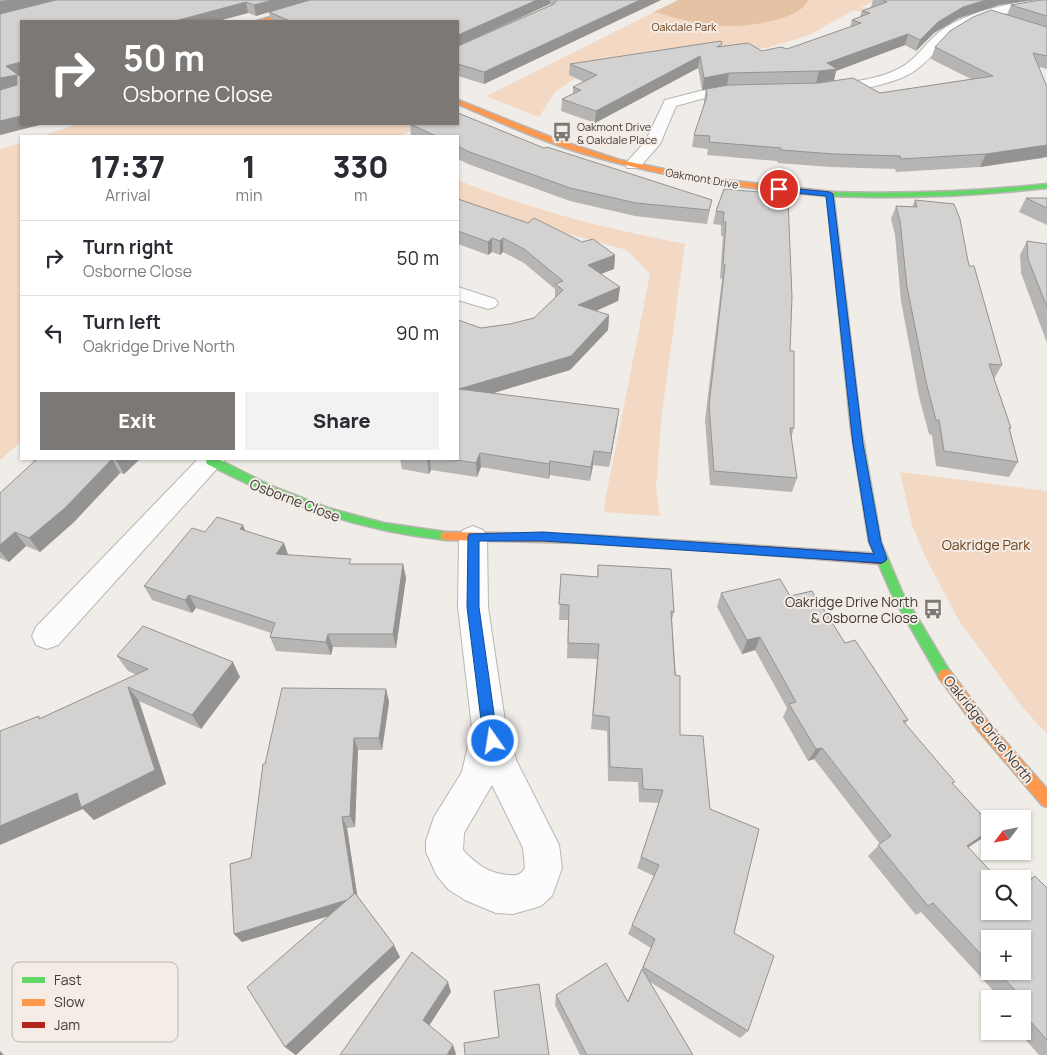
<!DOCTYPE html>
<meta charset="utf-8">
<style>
:root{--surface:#fff;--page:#f2f2f3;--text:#2b2b33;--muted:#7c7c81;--line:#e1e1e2;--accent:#7c7875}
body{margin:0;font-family:Manrope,sans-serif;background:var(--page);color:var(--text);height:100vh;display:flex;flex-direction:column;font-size:19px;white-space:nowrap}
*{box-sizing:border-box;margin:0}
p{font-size:16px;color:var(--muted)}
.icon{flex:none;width:28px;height:28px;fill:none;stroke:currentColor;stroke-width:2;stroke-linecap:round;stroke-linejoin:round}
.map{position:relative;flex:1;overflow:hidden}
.side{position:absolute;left:20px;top:135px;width:439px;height:325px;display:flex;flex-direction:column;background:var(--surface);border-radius:0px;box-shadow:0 1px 4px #0004}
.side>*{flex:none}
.top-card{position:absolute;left:20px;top:20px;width:439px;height:105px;border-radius:0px;box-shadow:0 1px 4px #0004;background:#7c7875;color:#fff;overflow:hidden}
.needle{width:32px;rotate:238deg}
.buttons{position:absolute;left:981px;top:810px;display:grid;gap:10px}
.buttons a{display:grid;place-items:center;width:50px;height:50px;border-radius:0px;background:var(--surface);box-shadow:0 1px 4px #0004;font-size:25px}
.pin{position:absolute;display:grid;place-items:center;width:42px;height:42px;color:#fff;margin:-21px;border:2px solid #fff;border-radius:50%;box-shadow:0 1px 5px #0007}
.me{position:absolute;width:55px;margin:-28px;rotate:347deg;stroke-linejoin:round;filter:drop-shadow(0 0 4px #0008)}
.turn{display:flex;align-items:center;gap:18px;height:105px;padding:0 20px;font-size:22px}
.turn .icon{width:65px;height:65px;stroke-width:2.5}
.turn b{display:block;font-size:35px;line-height:42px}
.eta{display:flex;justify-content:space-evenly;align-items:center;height:85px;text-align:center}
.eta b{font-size:30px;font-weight:800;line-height:35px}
.primary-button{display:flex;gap:10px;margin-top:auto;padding:10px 20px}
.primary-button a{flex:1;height:58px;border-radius:0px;background:var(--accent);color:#fff;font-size:20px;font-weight:800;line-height:58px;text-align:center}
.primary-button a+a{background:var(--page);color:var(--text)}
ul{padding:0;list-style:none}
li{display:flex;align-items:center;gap:15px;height:75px;padding:0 20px;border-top:1px solid var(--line)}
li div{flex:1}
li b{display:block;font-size:19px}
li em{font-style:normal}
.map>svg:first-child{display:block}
</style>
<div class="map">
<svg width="1047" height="1055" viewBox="0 0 1047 1055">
<rect width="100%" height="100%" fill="#f0ece8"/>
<path fill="#f3d8c3" d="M678 0H876L861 7 930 27 921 30 854 10 809 35 767 48 604 58 555 92 539 117 486 96Z
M78 124H429L398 136H42Z
M21 143V442L0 460V149Z
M458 180C531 210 607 229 685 244L662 413 656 487 660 516 604 512 605 501 650 274 627 250 522 221 458 199Z
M900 472 1047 491V734L1023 708 958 619 924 554 912 525Z"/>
<path fill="#e6c2a5" d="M678 0H808C800 21 743 27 723 26 700 26 676 18 654 12Z"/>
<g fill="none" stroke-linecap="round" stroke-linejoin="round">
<defs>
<path id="street" d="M1047 0V7C1017 11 986 15 959 30 942 40 933 58 917 69 901 83 842 96 822 91L820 88 822 85 827 84C851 82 877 80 898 69 915 61 924 45 938 33 962 13 1015 0 1047 0Z
M741 86 746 87 748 90 746 93 701 99 676 106 660 144 639 168H627L625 164 645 142 665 100 700 91Z
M458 287 495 299 498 303 495 307 488 309 458 300Z
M198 459H222L224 461 58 645 47 649 36 645 32 636 36 627Z
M473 526 483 530 487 537 488 607 506 728 517 762 559 845 562 868 552 896 541 906 513 914 496 913 479 906 465 900 449 890 437 876 426 852V841L434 817 462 772 472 728 458 607 459 537 463 530ZM492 785 523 848 525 868C521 875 516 876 508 875 488 873 476 864 463 850L464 833Z"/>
<path id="fast" d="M1047 184V188C974 196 901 199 827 196L823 194 827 192C901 194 974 192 1047 184Z
M856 426 861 429 881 542 902 592 952 675 950 679 945 681 940 679 893 597 869 542 851 429Z
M207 459H218L271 486 328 508 384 523 446 532 450 533 452 536 450 539 446 540C359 531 285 504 207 464L206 461Z"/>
<path id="slow" d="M325 0H332L265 21H257Z
M458 100 558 140 620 160 707 178 833 192 861 429 860 431H852L851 429 827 196C746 189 666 178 588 155 543 142 500 122 458 104Z
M446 532 587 535 732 544 736 545 738 548 736 551 732 552 587 543 446 540 442 539 440 536 442 533Z
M945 669 950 671 988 722 1047 789V807L1042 805 978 730 940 679 938 675 940 671Z"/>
<path id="jam" d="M732 544 881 554 885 556 887 559 885 562 881 564 732 552 728 551 726 548 728 545Z"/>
</defs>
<use href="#street" stroke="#b8b6b3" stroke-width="2"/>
<use href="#fast" stroke="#b8b6b3" stroke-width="3"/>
<use href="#slow" stroke="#b8b6b3" stroke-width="3"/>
<use href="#jam" stroke="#b8b6b3" stroke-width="3"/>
<use href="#street" fill="#fdfcfc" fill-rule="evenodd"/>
<use href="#fast" fill="#63d668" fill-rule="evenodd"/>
<use href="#slow" fill="#ff974d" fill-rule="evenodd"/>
<use href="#jam" fill="#b3261e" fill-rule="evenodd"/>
</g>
<path fill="#b6b5b4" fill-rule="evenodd" d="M0 0H661L484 84 458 76V21H271L269 12 256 16 248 13 218 21H21V75L20 76 43 124 0 135ZM550 4 551 5 460 45Z
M873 0H1034L999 5 959 18 934 33 916 51 905 45 836 71 834 80 880 93 971 79 931 59 935 47 1007 15 1011 5 1047 0V69L1039 67 1043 158 980 167 896 172 895 169 830 167 778 163 777 161 707 155 708 149 692 147 694 135 704 104V101L706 89 728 85 702 90 698 68 595 123 561 111 562 99 573 94V87L584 82 569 75 570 64 722 46 762 51 787 49 850 27 852 20 860 17 862 11 871 7Z
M410 124 544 148 712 200 707 224 635 216 570 201 468 164 458 159V136H411Z
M724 189 790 351 794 428 791 438 797 478 792 492 710 485 705 420 722 279 720 278 723 236H721V225L713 224 716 211Z
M1026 198H1047V225L1019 212Z
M458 199 582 242 615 255 614 269 601 274 620 287 618 301 596 311 609 315 608 330 570 370 494 393 617 424 609 467 593 465 590 481 550 475 549 479 481 467 477 477 431 470 429 474 402 469 400 459H458L481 328 510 324 534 318 555 298V289L524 263 503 252 500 255 492 252 488 255 458 244Z
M915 200 969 266 1002 365 994 379 1011 428 1010 430 1018 462 1009 477 936 466 932 435 929 434 919 397 901 301 895 235 891 219 896 206 912 207Z
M1027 241 1047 244V343L1021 273 1020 255Z
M32 459H140L124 474 120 473 74 522 40 552 26 546 9 562 0 558V493L34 462Z
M246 531 289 555 352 564H403L406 578 396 648 333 647 331 655 276 651 270 637 271 633 196 608 192 613 152 600 144 586 205 532Z
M598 565 674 612 672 620 680 735 710 809 734 933 748 1031 740 1038 650 982 693 1055H580L555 1005 556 995 627 1002 651 948 628 934 632 925 654 876 637 868 659 803 639 802 638 782 608 781 607 731 591 729 597 659 567 658 568 620H559L561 574 597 577Z
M721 593 790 596 845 643 908 720 905 724 953 784 990 824V831L981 839 968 847 1022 911V884L1035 876 1047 888V1055H1039L1018 1031H1022V999H1001L921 912 916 915 868 856 880 844 814 759 808 761 783 717 787 708 755 650 742 654 717 607ZM990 939 1022 971H990Z
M117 656 240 677 201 729 139 701 166 784 94 820 83 809 41 718 137 675 128 671Z
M386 689 389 702 382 750H358L355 827 347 828 357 895 400 957 296 1055H295L285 1047 328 916 242 942 234 934 251 858 265 764Z"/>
<path fill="#949392" d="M10 0H59L0 14V2Z
M273 0H310L256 16 254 5Z
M537 0H550V4L458 46V35Z
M640 0H661L484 84V72Z
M986 0H1034L999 5 959 18 934 33 916 51 920 40 938 22 963 7Z
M246 2 248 13 218 21H175Z
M908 34 905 45 836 71 834 80 816 83 819 71 827 63Z
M700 56 698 68 595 123 596 111Z
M21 62V75L18 76 21 84 0 92V78L6 66Z
M729 73 727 85 702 90 704 78Z
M21 116V124H43L0 135V121Z
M1047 145V157L980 167 986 154Z
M492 238V252L488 255V242Z
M503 238V252L500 255V241Z
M615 255 614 269 587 279 588 265Z
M620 287 618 301 577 319 578 305Z
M609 315 608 330 570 370 460 403 459 389Z
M619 409 617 424 609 467 611 453Z
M594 451 593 465 590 481 591 467Z
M480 453 481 467 477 477 476 463Z
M112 459 120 473 74 522 40 552 29 538Z
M118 459H140L124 474 116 460Z
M428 459H430L431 470 429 474 427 460Z
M550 461V475L549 479V464Z
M243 525 249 539 240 529Z
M15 532 26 546 9 562 0 551V545Z
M284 543 289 557 276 554Z
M403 564 406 578 396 648 393 634Z
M189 595 196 608 192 613 185 600Z
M328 634 333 647 331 655 326 642Z
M760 637 755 650 742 654 747 640Z
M233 662 240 677 201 729 192 715Z
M128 687 139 701 166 784 94 820 83 809 0 845V826Z
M386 689 389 702 382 750 379 738Z
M354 738 358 750 355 827 350 816Z
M822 748 814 759 808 761 816 749Z
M342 817 347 828 359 907 242 942 234 934Z
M990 830 981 839 955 856 967 846Z
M394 945 400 957 296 1055 285 1047Z
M448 982 451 992 427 1029 423 1020Z
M453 1045 456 1054 455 1055H447Z
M0 1051 4 1055H0Z"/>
<path fill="#d4d2d1" stroke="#949392" d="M0 0H10L0 2Z
M56 0H273L254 5 246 2 175 21H21V62L6 66 21 77V116L0 121V90L17 85V75L0 78V14Z
M310 0H537L458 35V21H290L269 12Z
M557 0H640L484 72 458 64V46L554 4Z
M882 0H986L963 7 938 22 920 40 908 34 827 63 837 69 819 71 729 73 704 78 700 56 596 111 562 99 581 90 573 87 597 75 570 64 721 41 722 44 717 47 748 43 762 51 781 47 787 49 861 23 852 20 870 13 862 11 887 2Z
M1041 0H1047V16L1011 5Z
M991 10 1047 27V56L1033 53 1047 87V145L986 154 901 159 900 156 834 154 781 150V148L709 142 710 136 694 135 707 96 706 89 729 85 819 83 853 78 880 93 993 76 935 47 950 31 973 17Z
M458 113 544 148 547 147 712 200 709 210 636 203 570 188 467 151 458 146V136H436L410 124H458Z
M724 189 771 193V197L788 199 792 297 790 351H794V428H790L797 478 714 471 709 405 725 265 723 264 726 222H723L724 212 716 211Z
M1026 198H1047V208Z
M458 199 528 223 534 218 582 242 593 239 615 255 588 265 620 287 578 305 609 315 571 356 459 389 619 409 611 453 594 451 591 467 550 461 549 464 480 453 476 463 450 459H458V320L481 328 510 324 534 318 563 290 555 284 563 281 524 249 503 238 500 241 492 238 488 242 458 231Z
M915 200 954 204 960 219 969 266H974L1002 365 989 364 1011 428H1009L1018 462 944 451 939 420H936L926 382 907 287 900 221 896 206 917 207Z
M1027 241 1047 244V307L1028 259Z
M37 459H118L116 460 112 459 65 508 29 538 15 532 0 545V493Z
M217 517 243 525 240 529 284 543 276 554 351 559 349 564H403L393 634H328L326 642 270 637 275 623 189 595 185 600 144 586 192 528 205 532Z
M598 565 671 569 674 612 671 611 675 675 680 676V735L703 736 710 809 759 829 734 933 774 956 748 1031 643 967 655 939 632 925 659 865 641 857 663 790 643 789 642 769 610 767 609 717 593 715 599 644 568 643 569 605 559 604 561 574 598 577Z
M780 579 790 596 812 591 845 643 855 640 908 720 903 721 955 782 952 783 990 824V830L967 846 998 879H990V911H1022V887L1035 876 1047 888V1040L1022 1012V1004L1025 1001 997 971H1022V939H990V964L933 903 928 906 878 845 891 836 822 748 816 749 789 704 796 702 760 637 747 640 721 593Z
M143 626 233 662 192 715 128 687 155 770 81 807 77 793 0 826V731L39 716V719L148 669 117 656Z
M282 688 386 689 379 738H354L350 816 342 817 354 894 347 900 234 934 230 864 251 858 263 764H265Z
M355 893 394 945 285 1047 247 987Z
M412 952 448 982 423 1020 453 1045 447 1055H340Z
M606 963 628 1002 642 969 693 1055H587L556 995Z
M539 984 549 1055H465L464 1043 499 1037 494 991Z"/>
<path fill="#1a73e8" stroke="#114b97" d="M779 187 830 192 833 194 863 444 881 542 887 559 882 563 543 541H479V607L496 728 500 741 498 746 493 748 488 746 482 728 467 607 468 537 469 534 543 532 874 554 869 542 853 444 826 196 776 191 775 189Z"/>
<defs>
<symbol id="bus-bare" viewBox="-9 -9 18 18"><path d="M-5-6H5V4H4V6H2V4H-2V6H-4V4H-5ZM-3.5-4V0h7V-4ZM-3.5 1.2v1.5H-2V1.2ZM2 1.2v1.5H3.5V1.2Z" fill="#7c7875" stroke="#f4ece5" stroke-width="2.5" paint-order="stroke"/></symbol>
</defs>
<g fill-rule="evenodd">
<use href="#bus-bare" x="548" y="118" width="28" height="28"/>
<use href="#bus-bare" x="919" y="595" width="28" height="28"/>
</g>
<g text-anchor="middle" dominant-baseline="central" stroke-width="4" stroke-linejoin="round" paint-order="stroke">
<g font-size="11" fill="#6b421c" stroke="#f4ece5">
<text x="684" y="26">Oakdale Park</text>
</g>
<g font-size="11" fill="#3d3a37" stroke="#f4ece5" text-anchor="start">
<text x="577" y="126">Oakmont Drive<tspan x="577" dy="13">&amp; Oakdale Place</tspan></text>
</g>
<g font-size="11" fill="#3d3a37" stroke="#f4ece5">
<text transform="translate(702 178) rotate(10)">Oakmont Drive</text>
</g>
<g font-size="14" fill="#3d3a37" stroke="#f4ece5">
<text transform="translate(295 500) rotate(21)">Osborne Close</text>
<text transform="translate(989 729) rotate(51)">Oakridge Drive North</text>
</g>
<g font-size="14" fill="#6b421c" stroke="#f4ece5">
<text x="986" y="544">Oakridge Park</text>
</g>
<g font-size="14" fill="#3d3a37" stroke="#f4ece5" text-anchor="end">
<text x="918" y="601">Oakridge Drive North<tspan x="918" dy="16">&amp; Osborne Close</tspan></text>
</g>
</g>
<rect x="12" y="962" width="166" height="80" rx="8" fill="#f4ece5" stroke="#bdb7b1" stroke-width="1"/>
<rect x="22" y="977" width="23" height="6" fill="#63d668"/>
<rect x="22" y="999" width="23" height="7" fill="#ff974d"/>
<rect x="22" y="1022" width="23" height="6" fill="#b3261e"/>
<g font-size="14" fill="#3d3a37">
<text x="54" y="985">Fast</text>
<text x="54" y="1007">Slow</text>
<text x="54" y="1030">Jam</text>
</g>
</svg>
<div class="buttons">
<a><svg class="needle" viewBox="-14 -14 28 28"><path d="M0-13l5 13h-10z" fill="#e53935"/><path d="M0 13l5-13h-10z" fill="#7c7c81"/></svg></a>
<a><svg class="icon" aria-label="search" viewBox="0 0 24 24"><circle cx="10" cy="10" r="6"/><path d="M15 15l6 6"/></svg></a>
<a>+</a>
<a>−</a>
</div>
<div class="pin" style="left:779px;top:189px;background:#d93025"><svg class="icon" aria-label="arrive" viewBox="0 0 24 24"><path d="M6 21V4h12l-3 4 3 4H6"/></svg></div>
<svg class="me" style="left:493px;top:741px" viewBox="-20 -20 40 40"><circle r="17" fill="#1a73e8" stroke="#fff" stroke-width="3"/><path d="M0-11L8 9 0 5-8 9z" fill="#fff"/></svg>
<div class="top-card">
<div class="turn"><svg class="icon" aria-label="right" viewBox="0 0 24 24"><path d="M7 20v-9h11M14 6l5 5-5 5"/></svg><div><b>50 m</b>Osborne Close</div></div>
</div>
<section class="side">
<div class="eta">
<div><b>17:37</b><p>Arrival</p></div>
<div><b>1</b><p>min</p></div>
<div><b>330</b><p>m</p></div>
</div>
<ul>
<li><svg class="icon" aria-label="right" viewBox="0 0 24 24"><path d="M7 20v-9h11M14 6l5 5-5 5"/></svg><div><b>Turn right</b><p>Osborne Close</p></div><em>50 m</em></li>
<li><svg class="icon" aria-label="left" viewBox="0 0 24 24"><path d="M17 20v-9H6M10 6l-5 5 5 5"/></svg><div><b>Turn left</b><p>Oakridge Drive North</p></div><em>90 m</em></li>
</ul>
<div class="primary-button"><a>Exit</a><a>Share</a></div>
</section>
</div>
